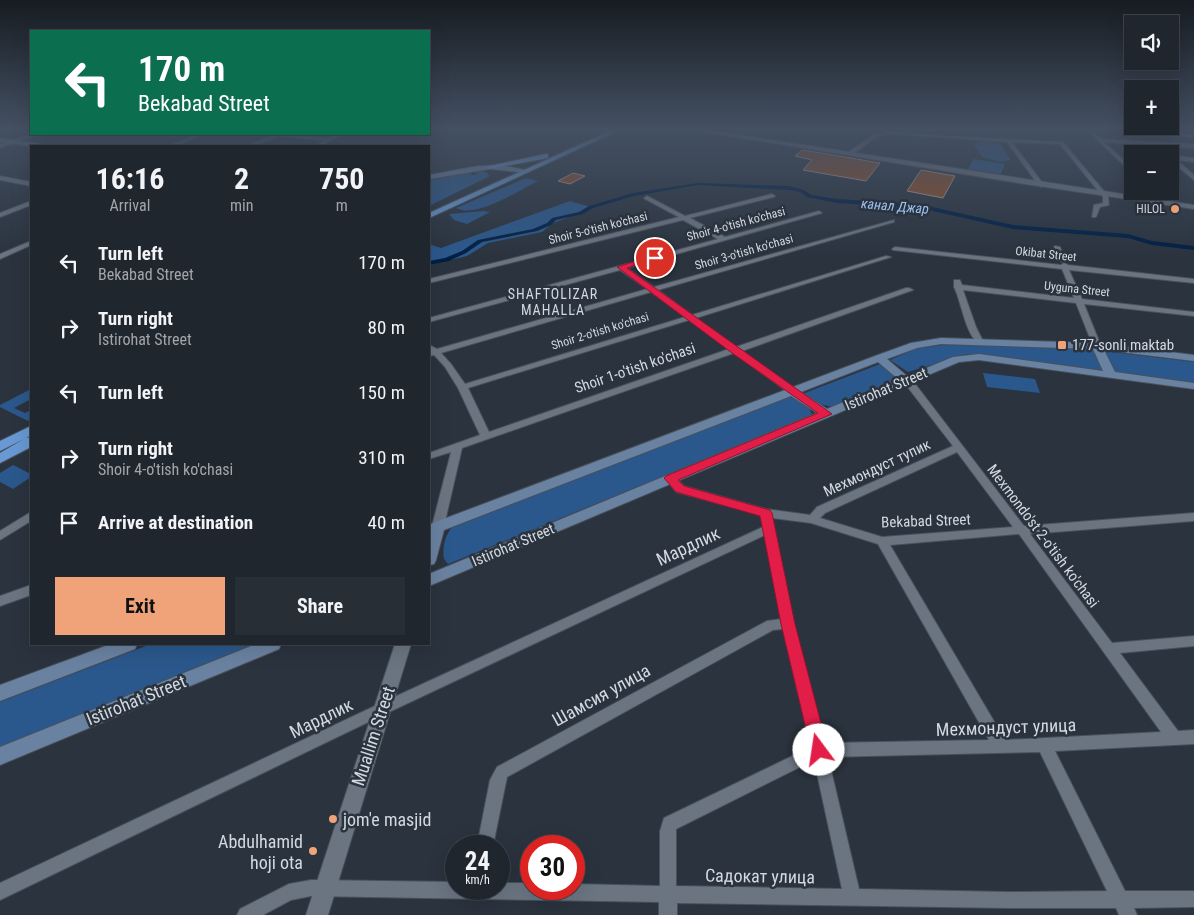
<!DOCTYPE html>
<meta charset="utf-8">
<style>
:root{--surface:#20262e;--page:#282e36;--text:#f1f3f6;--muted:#a2a5aa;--line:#3d434a;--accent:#f0a378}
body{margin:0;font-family:"Roboto Condensed",sans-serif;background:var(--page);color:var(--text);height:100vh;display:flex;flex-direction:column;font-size:19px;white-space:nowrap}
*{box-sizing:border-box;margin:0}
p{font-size:16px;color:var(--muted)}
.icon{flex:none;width:28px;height:28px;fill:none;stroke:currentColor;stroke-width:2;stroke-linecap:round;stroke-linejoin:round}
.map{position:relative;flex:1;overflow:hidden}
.drawer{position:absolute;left:30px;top:145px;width:400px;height:500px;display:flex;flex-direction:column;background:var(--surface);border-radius:0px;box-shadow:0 5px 20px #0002,0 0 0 1px var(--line)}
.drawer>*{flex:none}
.guide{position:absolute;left:30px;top:30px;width:400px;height:105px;border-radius:0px;box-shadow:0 5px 20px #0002,0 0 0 1px var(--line);background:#0b6e4f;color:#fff;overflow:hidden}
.buttons{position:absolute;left:1124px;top:15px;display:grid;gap:10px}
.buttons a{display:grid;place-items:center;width:55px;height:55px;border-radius:0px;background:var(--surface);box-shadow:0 5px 20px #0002,0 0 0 1px var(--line);font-size:25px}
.speed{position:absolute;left:445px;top:835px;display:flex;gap:10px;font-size:25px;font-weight:700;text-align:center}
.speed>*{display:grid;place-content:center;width:65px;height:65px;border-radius:50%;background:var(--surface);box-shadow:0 5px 20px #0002,0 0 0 1px var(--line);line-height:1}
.speed small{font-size:12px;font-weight:400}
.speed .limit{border:8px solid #d22;background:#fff;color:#111}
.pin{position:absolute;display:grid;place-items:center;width:42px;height:42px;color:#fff;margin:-21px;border:2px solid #fff;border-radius:50%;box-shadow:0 1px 5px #0007}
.me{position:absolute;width:55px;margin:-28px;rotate:346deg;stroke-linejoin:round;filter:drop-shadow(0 0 4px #0008)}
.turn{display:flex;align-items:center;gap:18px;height:105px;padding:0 25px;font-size:22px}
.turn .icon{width:65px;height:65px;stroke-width:2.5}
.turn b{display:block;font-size:35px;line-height:42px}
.eta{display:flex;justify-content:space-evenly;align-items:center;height:85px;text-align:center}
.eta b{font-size:30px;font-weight:700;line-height:35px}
.button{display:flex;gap:10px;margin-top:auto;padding:10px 25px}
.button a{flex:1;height:58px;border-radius:0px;background:var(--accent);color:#111;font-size:20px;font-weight:700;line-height:58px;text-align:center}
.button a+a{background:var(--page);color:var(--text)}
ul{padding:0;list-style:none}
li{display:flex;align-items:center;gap:15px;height:65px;padding:0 25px}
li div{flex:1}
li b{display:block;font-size:19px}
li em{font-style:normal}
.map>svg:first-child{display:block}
</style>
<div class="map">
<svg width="1194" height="915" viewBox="0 0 1194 915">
<rect width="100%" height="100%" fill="#2a333e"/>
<path fill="#2b588c" d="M982 141 1000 144 1011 160 1000 162 982 157 974 144Z
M973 159 1005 164 1001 174 968 169Z
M475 171 486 172 490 176 429 206V180L469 172 472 175 477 174Z
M526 178 538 181C520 190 476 219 456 208Z
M570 201 594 208 553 223 542 232 488 243 467 256 429 265V244L441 248Z
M484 211 490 212 467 224 454 220 449 214Z
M942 345 1022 346 1095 350 1106 371 967 354 908 372 890 360 915 349Z
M1103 351 1194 362V383L1115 373Z
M880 364 895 377 896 381 833 407 819 404 802 394Z
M983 373 1035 379 1040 393 987 387Z
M31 389V399L14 408 25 413 31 410V419L28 421 0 407V405Z
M789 397C799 398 811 406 812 416L453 562 448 564 444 559C442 549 445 533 453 527Z
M13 465 31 474V477L13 489 0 482V473Z
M151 644H259L0 749V702Z"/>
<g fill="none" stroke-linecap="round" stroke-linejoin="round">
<path fill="#001f45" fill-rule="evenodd" d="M698 183 789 186 804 190 811 195 837 199 919 204 1013 225 1128 234 1152 241 1194 246V250L1152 245 1128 238 1013 229 919 208 837 203 807 197 800 192 789 190 698 185 634 196 593 208 583 214 556 220 551 225 537 231 482 242 466 253 449 261 429 265V261L445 258 462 251 478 240 533 229 547 223 552 218 579 212 589 206 633 193Z"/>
</g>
<path fill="#904e26" stroke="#ae9e95" d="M802 150 821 153 880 163 866 181 803 170 812 160 795 156Z
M921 170 955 176 943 198 907 191Z
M573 173 585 176 570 184 558 181Z"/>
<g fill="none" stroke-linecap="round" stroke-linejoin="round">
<defs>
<path id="minor" d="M880 129H886L896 133 1063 142 1108 196 1109 205 1100 207 1096 217H1092L1094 205 1103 203V197L1060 144 1012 142 1044 185 1041 187 1039 186 1007 142 891 134 878 136 851 155H847V153L875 134 887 133Z
M1086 129H1091L1101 139 1194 144V148L1104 142 1132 168V173Z
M1143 132 1194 135V137L1141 134Z
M33 134H39L0 148V144Z
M198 134H204L176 146H169Z
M274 134 328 138 338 134H343L320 146H314L323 141 278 136 255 146H248Z
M1170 155 1194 158V162L1177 160 1194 175V180L1170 160Z
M0 176 31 182V186L0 180Z
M1149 191H1156L1166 202V204H1162Z
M772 194 775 196 774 197 690 218 725 237 819 211 822 213 627 268 654 287 894 220V222L658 290 692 315 886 256 891 257 696 318 736 347 906 288H909L913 290 742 351 795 389 796 391 795 393H789L734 353 462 448 444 526 442 529H434L432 526 451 452 429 459V453L480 435 458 388 445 367 436 357 434 355 429 356V345L437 349 647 289 620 270 429 322V318L718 239 683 220 429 283V279L679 217 645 199 644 198 647 196 685 216ZM651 292 685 317 465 384 451 364 441 353ZM689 320 729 349 489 432 468 388Z
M31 201V205L0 217V213Z
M31 241V245L0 259V254Z
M1055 246 1060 247 1065 261 1064 262 1059 261 1054 247Z
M895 247 1061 265 1064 263 1068 265 1194 279V283L1069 270 1082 299 1194 312V316L1084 304 1101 346 1097 348 1093 346 1076 303 963 290 976 327 983 341 979 343C966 337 961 300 954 287V280H960L962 285 1074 298 1062 269 893 250 892 249Z
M907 378 916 385 1024 526 1194 513V521L1030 534 1112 643 1194 636V646L1120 653 1178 731 1194 730V744L1055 751 1125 891H1194V907L1134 908 1137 915H1119L1116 908H1008L677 903V915H659V902L311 896 291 900 263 915H237L240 909 289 884 311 880 456 882V889H499V883H531V889H574V884L660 886V831L664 818 811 747 783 629 773 630 507 777 493 846H477L490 780 497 767 767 621 781 619 765 535 387 713 0 900V883L377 705 763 527 761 515 676 492 665 478 666 476H674L684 486 766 509 810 515 817 507 953 446 903 381ZM957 452 1013 527 882 537 820 518 825 513ZM772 518 811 523 878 544 989 740 825 743 794 624ZM1019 534 1161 732 1005 740 890 545ZM1040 752 1107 891 1008 892 859 889 828 757ZM814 760 842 889 676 886V829Z
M31 512V521L0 540V531Z
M31 585V595L0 606V596Z"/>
<path id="tertiary" d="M686 129H701L1194 205V209L1025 184Z
M395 644H411L328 915H306Z"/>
<path id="secondary" d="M0 138 41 144 44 146H31L0 142Z
M502 165 530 171 527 173 490 169 429 179V175L478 166Z
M941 338 1097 343 1194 355V361L1104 350 1115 372 1194 383V389L979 360 959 362 429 586V574L817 413 791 396 444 530 436 560 434 564 429 565V525L433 523 875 356 911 343ZM941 344 1093 349 1103 371 979 354 953 357 907 376 887 359 917 348ZM878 362 898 379 827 409 801 392Z
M111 644H137L135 649 0 701V685Z
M256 644H281L279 649 0 765V747Z"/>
<path id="trunk" d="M614 129H622L429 218V213Z
M545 154H548V158L489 169 485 167Z
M31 426V435L26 438 31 437V447L0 463V453L24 439 0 451V441Z"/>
</defs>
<use href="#minor" stroke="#495059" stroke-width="2"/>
<use href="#tertiary" stroke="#495059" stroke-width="2"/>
<use href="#secondary" stroke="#495059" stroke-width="2"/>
<use href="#trunk" stroke="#495059" stroke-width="2"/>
<use href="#minor" fill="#6b7582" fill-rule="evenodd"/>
<use href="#tertiary" fill="#6b7582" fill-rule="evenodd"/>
<use href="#secondary" fill="#6a82a1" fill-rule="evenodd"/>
<use href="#trunk" fill="#6899d4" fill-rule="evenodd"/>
</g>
<linearGradient id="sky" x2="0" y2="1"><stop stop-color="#171c22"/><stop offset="0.5" stop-color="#445063"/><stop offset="1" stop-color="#445063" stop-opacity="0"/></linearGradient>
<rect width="1194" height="257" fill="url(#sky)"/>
<path fill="#e11d48" stroke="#92132f" d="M652 256 659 258 627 268 832 414 678 480 684 486 770 510 772 513 795 624 828 750 825 755 819 758 813 755 811 750 781 624 760 516 676 492 664 478 666 476 818 413 732 353 617 267Z"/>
<g fill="#f0a378" stroke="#2a333e" stroke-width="2">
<circle cx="1175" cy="209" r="5"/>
<rect x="1057" y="340" width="10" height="10" rx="2.5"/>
<circle cx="333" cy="819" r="5"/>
<circle cx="313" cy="851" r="5"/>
</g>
<g text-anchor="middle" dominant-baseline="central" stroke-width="5" stroke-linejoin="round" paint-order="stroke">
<g font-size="12" fill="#d3d9e0" stroke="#2a333e" text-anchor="end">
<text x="1165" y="209">HILOL</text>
</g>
<g font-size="12" fill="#d3d9e0" stroke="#2a333e">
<text transform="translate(736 224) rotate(-15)">Shoir 4-o'tish ko'chasi</text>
<text transform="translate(598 228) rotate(-14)">Shoir 5-o'tish ko'chasi</text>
<text transform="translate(744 252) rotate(-16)">Shoir 3-o'tish ko'chasi</text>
<text transform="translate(1046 254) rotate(6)">Okibat Street</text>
<text transform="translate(1077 289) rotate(6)">Uyguna Street</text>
<text transform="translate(600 331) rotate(-17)">Shoir 2-o'tish ko'chasi</text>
</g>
<g font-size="14" font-style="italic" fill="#9bc2f2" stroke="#2a333e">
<text transform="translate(895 206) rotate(5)">канал Джар</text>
</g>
<g font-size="14" letter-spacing="1" fill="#d3d9e0" stroke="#2a333e">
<text x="553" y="294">SHAFTOLIZAR<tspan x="553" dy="16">MAHALLA</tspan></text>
</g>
<g font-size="15" fill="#d3d9e0" stroke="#2a333e" text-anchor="start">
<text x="1072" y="345">177-sonli maktab</text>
</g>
<g font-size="15" fill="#d3d9e0" stroke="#2a333e">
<text transform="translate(635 368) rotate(-19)">Shoir 1-o'tish ko'chasi</text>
<text transform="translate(886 389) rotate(-23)">Istirohat Street</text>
<text transform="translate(877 468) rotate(-25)">Мехмондуст тупик</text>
<text transform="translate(926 521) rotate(-2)">Bekabad Street</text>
<text transform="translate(1043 536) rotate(53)">Mexmondo'st 2-o'tish ko'chasi</text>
<text transform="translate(513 545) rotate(-23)">Istirohat Street</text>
</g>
<g font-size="18" fill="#d3d9e0" stroke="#2a333e">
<text transform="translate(688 546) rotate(-25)">Мардлик</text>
<text transform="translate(601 695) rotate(-29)">Шамсия улица</text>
<text transform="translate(136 700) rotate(-22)">Istirohat Street</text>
<text transform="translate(321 718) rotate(-26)">Мардлик</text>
<text transform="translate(1006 727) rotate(-2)">Мехмондуст улица</text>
<text transform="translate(373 736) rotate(-72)">Muallim Street</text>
<text transform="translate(760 876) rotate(1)">Садокат улица</text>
</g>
<g font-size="18" fill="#d3d9e0" stroke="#2a333e" text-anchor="start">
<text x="343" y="819">jom'e masjid</text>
<text x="303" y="841" text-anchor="end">Abdulhamid<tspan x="303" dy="21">hoji ota</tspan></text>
</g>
</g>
</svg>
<div class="buttons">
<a><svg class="icon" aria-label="sound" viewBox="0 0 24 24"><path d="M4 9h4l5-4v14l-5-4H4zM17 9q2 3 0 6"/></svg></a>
<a>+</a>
<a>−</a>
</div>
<div class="speed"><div>24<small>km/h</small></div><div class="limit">30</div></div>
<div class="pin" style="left:655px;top:258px;background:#d93025"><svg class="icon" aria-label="arrive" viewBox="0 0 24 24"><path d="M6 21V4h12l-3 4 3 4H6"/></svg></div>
<svg class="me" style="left:819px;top:750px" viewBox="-20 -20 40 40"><circle r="19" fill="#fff"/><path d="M0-13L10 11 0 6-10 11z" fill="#e11d48"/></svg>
<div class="guide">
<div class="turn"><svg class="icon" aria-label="left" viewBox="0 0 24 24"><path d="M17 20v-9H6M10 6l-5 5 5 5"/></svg><div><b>170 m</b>Bekabad Street</div></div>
</div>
<section class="drawer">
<div class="eta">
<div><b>16:16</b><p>Arrival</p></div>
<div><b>2</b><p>min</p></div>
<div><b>750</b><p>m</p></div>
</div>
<ul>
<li><svg class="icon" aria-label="left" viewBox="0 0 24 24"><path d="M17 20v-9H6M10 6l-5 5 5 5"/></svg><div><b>Turn left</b><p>Bekabad Street</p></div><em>170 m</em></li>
<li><svg class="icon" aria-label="right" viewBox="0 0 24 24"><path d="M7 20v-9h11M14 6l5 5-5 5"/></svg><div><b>Turn right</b><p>Istirohat Street</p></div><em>80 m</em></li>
<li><svg class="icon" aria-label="left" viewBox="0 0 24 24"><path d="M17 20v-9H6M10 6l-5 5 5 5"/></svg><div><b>Turn left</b></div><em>150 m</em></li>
<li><svg class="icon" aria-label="right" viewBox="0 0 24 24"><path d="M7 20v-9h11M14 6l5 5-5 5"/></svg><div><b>Turn right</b><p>Shoir 4-o'tish ko'chasi</p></div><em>310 m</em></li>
<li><svg class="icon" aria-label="arrive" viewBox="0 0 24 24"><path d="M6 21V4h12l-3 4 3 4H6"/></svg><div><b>Arrive at destination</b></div><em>40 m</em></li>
</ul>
<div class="button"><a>Exit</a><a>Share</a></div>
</section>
</div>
